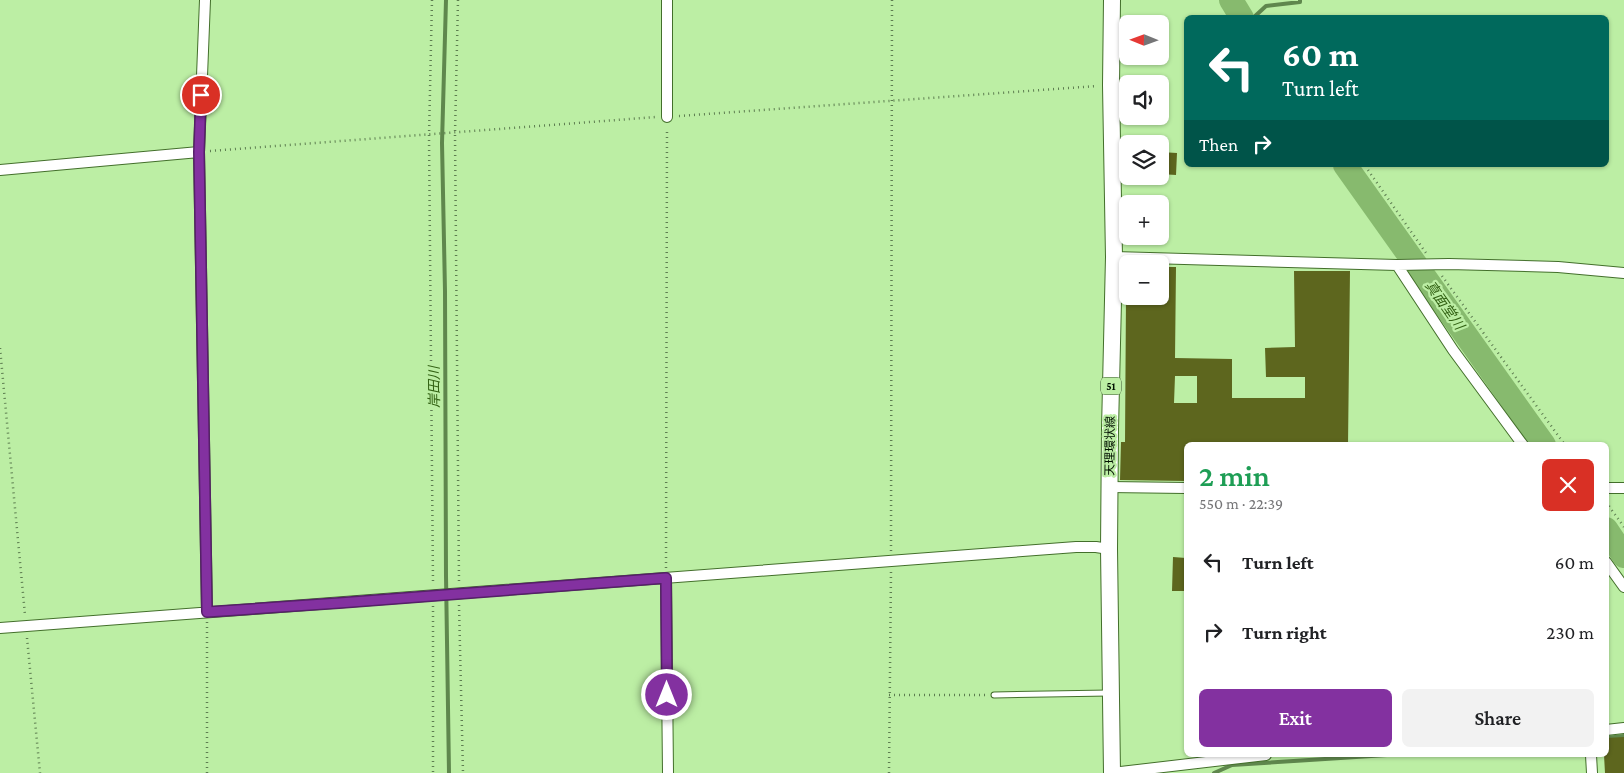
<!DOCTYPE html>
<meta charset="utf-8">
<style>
:root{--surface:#fff;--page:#f2f2f2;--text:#202124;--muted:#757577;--accent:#8331a0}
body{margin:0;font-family:"Crimson Pro","Noto Sans JP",serif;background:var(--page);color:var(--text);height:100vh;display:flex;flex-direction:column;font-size:19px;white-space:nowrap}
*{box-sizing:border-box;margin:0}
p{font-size:16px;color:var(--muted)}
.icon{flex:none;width:28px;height:28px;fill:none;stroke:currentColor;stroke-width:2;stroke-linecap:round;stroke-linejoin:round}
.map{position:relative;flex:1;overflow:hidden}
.panel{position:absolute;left:1184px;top:442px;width:425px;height:315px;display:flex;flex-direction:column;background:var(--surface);border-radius:8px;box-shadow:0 1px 4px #0004}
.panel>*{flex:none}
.top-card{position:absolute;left:1184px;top:15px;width:425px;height:152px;border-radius:8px;box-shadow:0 1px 4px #0004;background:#00695c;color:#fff;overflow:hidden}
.needle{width:32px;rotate:271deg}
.buttons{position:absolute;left:1119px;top:15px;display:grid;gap:10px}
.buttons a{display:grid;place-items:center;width:50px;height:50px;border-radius:8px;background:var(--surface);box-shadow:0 1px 4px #0004;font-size:25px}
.pin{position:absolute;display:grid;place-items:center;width:42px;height:42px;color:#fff;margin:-21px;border:2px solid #fff;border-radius:50%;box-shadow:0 1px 5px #0007}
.me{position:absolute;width:55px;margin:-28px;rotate:0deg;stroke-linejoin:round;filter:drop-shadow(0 0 4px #0008)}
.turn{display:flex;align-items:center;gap:18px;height:105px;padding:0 15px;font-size:22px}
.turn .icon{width:65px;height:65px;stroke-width:2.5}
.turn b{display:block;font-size:35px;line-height:42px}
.then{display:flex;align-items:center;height:48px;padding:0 15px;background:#0003;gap:10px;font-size:19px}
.round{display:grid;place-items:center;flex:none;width:52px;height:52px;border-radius:8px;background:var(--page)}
.summary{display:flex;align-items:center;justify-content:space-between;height:85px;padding:0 15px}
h1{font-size:30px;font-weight:600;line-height:38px;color:#1e9e55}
.primary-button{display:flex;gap:10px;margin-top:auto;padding:10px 15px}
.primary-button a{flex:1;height:58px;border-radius:8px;background:var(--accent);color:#fff;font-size:20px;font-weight:600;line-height:58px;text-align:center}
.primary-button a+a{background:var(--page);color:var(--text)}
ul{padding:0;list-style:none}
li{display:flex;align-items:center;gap:15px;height:70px;padding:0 15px}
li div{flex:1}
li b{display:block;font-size:19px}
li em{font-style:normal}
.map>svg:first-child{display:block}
</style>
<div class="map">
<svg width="1624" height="773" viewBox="0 0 1624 773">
<rect width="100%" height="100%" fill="#bceea4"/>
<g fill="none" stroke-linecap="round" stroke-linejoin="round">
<path stroke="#5f874d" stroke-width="4" d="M446 0 442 143 445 291 446 576 449 773
M1253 18 1266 6 1300 2V0
M1606 738 1624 736
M1214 773 1232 765 1387 755"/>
<path stroke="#87ba6e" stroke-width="24" d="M1231 0 1242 18
M1345 165 1544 445
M1606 529 1624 556"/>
</g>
<path fill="#5d661e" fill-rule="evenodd" d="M1160 152 1177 153 1176 175 1160 174Z
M1160 267H1176L1175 358 1232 359V398H1305V377H1266L1265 348 1295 347 1294 271H1350L1348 445H1186V481L1120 480 1121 442H1125L1126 296H1160ZM1175 376H1197V403H1174Z
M1173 557 1186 558V591H1172Z
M1624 737V773H1605L1604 755H1606V738Z"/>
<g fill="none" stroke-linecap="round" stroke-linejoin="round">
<defs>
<path id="lane" d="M994 695 1109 693"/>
<path id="street" d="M205 0 199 152 207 612
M667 117V0
M0 170 199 152
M1114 257 1397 265 1449 264 1558 267 1624 273
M1397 265 1453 350 1523 445
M1109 487 1186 488
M1606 488H1624
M1606 562 1624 587
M666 578 668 773
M0 628 1076 547H1096L1109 549
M1606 730 1624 728
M1591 755 1592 773
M1112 773 1266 755"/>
<path id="primary" d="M1112 773 1109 549 1110 429 1114 257 1111 85 1112 0"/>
</defs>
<use href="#lane" stroke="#436f2b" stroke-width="7"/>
<use href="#street" stroke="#436f2b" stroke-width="12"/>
<use href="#primary" stroke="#436f2b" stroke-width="18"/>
<path stroke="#5d7d50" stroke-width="2.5" stroke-dasharray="1 4" stroke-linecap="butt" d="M432 0 429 136 433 583
M458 0 455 134 459 582
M679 116 1097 86
M210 151 656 117
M1368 170 1426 253
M1442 276 1565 445
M0 348 25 615
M1606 502 1624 527
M891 551 892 0
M666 568 667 128
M459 605 463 773
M433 606V773
M207 622V773
M27 638 40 773
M889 695H985
M889 773 891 571"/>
<use href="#lane" stroke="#fff" stroke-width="5"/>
<use href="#street" stroke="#fff" stroke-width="10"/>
<use href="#primary" stroke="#fff" stroke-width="16"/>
</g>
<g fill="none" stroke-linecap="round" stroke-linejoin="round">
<defs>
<path id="route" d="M201 95 199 152 207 612 339 603 666 578 667 695"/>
</defs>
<use href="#route" stroke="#552068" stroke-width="12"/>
<use href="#route" stroke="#8331a0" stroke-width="9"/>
</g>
<g text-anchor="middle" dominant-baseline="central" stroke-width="4.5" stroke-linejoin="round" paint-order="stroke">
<rect fill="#bceea4" stroke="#3a5331" stroke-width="1" x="1101" y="377.5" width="20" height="17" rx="4"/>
<g font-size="11" font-weight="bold" fill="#021100">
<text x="1111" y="386">51</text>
</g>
<g font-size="12" fill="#021100" stroke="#bceea4">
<text transform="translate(1110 446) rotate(-89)">天理環状線</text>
</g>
<g font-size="14" font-style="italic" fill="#326113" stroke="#bceea4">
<text transform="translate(1445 305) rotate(55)">真面堂川</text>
<text transform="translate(434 387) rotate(-91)">岸田川</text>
</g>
</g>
</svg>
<div class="buttons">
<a><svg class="needle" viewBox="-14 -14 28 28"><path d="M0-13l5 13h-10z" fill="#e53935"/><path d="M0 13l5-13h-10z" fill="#757577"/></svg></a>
<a><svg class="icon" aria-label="sound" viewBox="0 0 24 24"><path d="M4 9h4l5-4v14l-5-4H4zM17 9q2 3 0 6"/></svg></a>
<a><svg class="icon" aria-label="layers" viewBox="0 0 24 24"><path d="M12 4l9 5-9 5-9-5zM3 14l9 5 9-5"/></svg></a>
<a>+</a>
<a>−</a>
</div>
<div class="pin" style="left:201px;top:95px;background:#d93025"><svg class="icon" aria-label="arrive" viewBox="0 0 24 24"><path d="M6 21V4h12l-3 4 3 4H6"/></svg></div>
<svg class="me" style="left:667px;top:695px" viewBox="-20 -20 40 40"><circle r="17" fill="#8331a0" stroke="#fff" stroke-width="3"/><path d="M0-11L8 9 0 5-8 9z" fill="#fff"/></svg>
<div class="top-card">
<div class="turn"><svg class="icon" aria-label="left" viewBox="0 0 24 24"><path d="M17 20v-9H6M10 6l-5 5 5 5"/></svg><div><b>60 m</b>Turn left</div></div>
<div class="then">Then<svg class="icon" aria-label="right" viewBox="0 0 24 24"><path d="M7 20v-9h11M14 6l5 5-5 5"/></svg></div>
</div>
<section class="panel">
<div class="summary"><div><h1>2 min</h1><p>550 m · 22:39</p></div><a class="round" style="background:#d93025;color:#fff"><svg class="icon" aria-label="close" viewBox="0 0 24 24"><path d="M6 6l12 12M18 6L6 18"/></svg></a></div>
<ul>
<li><svg class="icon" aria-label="left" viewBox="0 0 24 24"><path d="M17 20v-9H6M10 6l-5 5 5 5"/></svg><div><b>Turn left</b></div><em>60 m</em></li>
<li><svg class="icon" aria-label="right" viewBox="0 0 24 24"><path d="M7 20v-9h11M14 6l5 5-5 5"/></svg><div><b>Turn right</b></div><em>230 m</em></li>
</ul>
<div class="primary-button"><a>Exit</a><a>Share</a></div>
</section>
</div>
